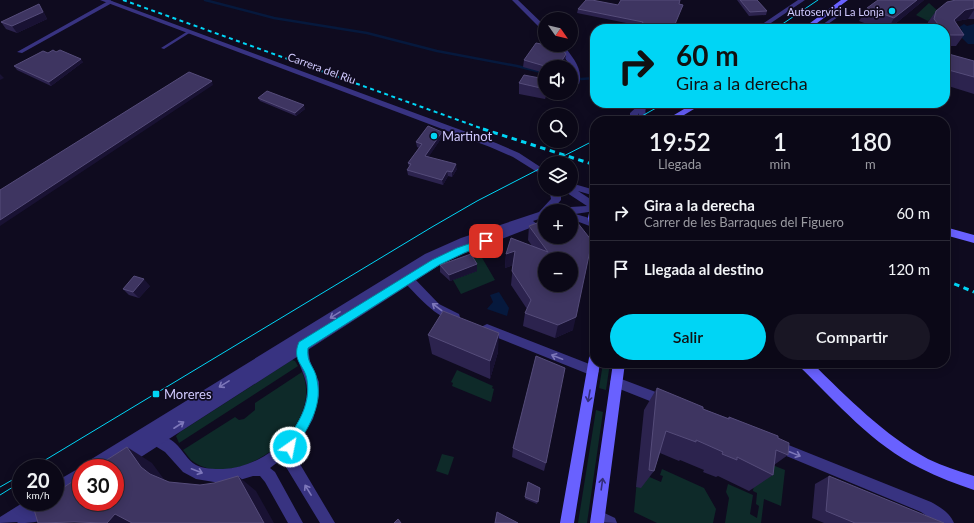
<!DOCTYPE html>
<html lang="es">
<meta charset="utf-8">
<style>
:root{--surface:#0b0817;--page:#191624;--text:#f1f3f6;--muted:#9a9aa1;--line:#2b2936;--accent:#00d5f5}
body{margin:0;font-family:Lato,sans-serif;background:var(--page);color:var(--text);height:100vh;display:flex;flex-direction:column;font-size:15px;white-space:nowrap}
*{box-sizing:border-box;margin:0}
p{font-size:13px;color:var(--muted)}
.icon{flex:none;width:22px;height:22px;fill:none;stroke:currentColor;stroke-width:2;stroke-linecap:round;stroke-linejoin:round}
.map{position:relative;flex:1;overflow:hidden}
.side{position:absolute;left:590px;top:116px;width:360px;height:252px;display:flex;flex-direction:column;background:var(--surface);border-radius:16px;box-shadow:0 2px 10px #0003,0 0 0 1px var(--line)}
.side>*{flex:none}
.top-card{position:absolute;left:590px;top:24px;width:360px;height:84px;border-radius:16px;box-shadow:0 2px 10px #0003,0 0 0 1px var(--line);background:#00d5f5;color:#111;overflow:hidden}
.needle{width:26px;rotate:124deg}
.tools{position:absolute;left:538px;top:12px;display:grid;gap:8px}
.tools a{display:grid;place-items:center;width:40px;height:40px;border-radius:50%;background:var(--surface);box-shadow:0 2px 10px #0003,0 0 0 1px var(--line);font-size:20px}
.speed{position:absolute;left:12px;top:459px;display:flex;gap:8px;font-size:20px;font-weight:700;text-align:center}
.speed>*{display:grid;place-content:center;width:52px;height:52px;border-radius:50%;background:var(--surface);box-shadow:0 2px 10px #0003,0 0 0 1px var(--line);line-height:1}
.speed small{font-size:10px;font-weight:400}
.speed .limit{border:6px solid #d22;background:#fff;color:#111}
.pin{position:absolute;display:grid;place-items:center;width:34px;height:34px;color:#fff;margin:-17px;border-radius:8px;box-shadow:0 2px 6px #0006}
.me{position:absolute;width:44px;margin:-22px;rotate:33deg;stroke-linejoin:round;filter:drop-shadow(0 0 3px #0008)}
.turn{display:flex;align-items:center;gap:14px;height:84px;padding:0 20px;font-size:18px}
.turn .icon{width:52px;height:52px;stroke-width:2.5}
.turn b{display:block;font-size:28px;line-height:34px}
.eta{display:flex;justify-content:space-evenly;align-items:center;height:68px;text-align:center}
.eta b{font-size:24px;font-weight:600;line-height:28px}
.action{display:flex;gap:8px;margin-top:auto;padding:8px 20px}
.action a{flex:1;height:46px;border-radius:24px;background:var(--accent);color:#111;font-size:16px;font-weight:600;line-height:46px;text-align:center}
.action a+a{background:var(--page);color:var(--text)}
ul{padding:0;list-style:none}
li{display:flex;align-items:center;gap:12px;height:56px;padding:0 20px;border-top:1px solid var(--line)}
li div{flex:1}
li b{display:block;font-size:15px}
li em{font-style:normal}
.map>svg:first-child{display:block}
</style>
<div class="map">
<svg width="974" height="523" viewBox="0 0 974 523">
<rect width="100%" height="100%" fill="#0f0b1f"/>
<path fill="#0e2a29" d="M929 3 939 12 928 21 916 15Z
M481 256 495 280 461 294 453 280 477 271 471 260Z
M292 360 295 361 298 366 179 443 176 436 180 432Z
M603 363H610L606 390 599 388Z
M457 370 493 386 492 388 494 389 491 402 452 386 453 383 451 382Z
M302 372C327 428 234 495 191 460 188 457 186 453 183 450L235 417 239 420 244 419 255 410V403Z
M596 410 603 412 587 523H578Z
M442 454 454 457 448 475 436 471Z
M765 462 785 470 781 506 764 499 761 523H725L729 498 726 492 728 484 753 495 750 514 757 518 759 506 756 504 757 493 753 491 756 470Z
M662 469 704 488 716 509 713 523H657L634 512 637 479 645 475 661 482 663 476 660 475Z"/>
<path fill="#06193d" d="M964 24 967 26 974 24V44H968L960 36 962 29 958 28Z
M499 292 509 308 507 316 487 309 493 302 490 295Z"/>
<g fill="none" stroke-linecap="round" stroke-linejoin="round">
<path stroke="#06193d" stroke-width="2.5" d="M205 0 274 18 367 33 437 51 517 66 545 73
M581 79 595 78"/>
<path fill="#383381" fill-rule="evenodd" d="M839 13 842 14 821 29H816Z
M188 31 191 32 164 49 161 48Z"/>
<path fill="#383381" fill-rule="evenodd" d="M110 0 113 2 112 3 22 53 17 52Z
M512 0H518L545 26V32L543 31Z
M798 0H805L762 29H755Z
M556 45H563C571 55 584 69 579 84H573L572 82 571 67Z
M641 103H650C643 111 645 112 649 121H641L638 113V121H630V113Z
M408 275 412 276 439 304 459 314 460 317 459 320C443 326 415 293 404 282L403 279 404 276Z
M487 324 597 367 599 371 597 375 593 376 483 332 482 329 483 326Z
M303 341 307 342 310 361 319 382V396L313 419 298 443 294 454 335 523H320L286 467 283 458 270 468 275 472 303 523H288L265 482 260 476H253L233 482H214L196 479 183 472 165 452 152 444 150 440 152 436 156 434C162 436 170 438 175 443 183 450 187 460 196 465 203 469 214 469 223 469 263 467 304 434 307 392 308 374 291 359 299 342Z
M616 377 669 397 671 401 669 405 665 407 612 386 610 382 612 378Z
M776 440 931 502C940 507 950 513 954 523H937L921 512 772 450 770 446 772 442Z
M598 510 615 518 617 523 593 522 591 517 593 512Z"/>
<path fill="#383381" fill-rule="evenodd" d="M100 0H109L496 143 519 153 545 170V177L513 157 490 147Z
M574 184 595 190V196L578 191 595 202V211L575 214 586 217 595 221V228L571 219V211H545V217L533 221 537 224 535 226 463 254 440 265 116 473 115 468H104L105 466 102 468H83L85 463 425 254 461 238 539 212 551 199 549 189H557L561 195V200L554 208 587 206 561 189H571V185Z
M81 467 82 468H81V482L55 497V482Z
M24 502H43L42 504 46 502 53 503 55 508C49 523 31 523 17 523L18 522 0 523V517Z"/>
<path fill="#6961ff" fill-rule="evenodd" d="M841 0H848L809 29H802Z
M694 103H704L674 121H664Z
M595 205V231L590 227 588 218 590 208Z
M945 227 974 235V243L945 235Z
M595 353V363H600L574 523H560L589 358 591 354Z
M613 363H625L604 523H590Z
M798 363H812C848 398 884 435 928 459 943 466 958 471 974 476V490C956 484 938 477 920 468 873 445 837 403 800 367Z"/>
<path stroke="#00d5f5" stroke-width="1" d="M775 29 818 0
M633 121 665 103
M550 163 595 140
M32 468 432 227 477 201 545 166
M0 487 21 475
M0 495 21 482"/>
<path stroke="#00d5f5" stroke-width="2" stroke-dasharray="4 3.5" stroke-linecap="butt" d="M123 0 486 130"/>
<path stroke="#00d5f5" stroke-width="3" stroke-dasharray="5.5 4.5" stroke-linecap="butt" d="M483 129 595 165
M945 280 974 292"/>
</g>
<path fill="#2c234e" d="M737 0H757L767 11 766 15 749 16Z
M924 0 889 29H880L859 21 867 8Z
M974 0V19H968L957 21 955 22 964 35 956 46H945V29H927L928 22 936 11Z
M39 4 43 11 47 19 17 33 6 29 1 22Z
M679 4 683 5 682 8 641 26 577 13 578 9 618 5Z
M541 44 565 61 562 67H545V73L523 67 524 60Z
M48 53 83 62 51 86 17 70 14 66Z
M945 53 974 61V94L945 85Z
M545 79V93H548L545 99 519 94V83Z
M258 98 305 109 296 116 260 101Z
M442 137 428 157 457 169 452 177 448 176 443 185 408 175 407 170 409 167 408 163 419 148 417 147 416 142Z
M545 220 573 330 555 338 523 326 525 313 527 309 511 285 513 265 505 268 506 254 532 246 528 240 529 226Z
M477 264V271L450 281 440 272V265Z
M150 286 139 298 129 295 123 289Z
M428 335 498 352 490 379 432 354Z
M657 388 703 409 728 418 729 417 778 438 788 455 774 465 773 475 749 491 718 476 716 477 703 472 704 470 680 460 679 461 660 453 654 471 641 488 636 487 644 410Z
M513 448 546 463 544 471 512 457Z
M829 476 944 523H824L812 518 815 484Z
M528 482 540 488 537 504 525 499Z"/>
<path fill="#191233" d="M917 0H924L889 29H888L894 18Z
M39 4 43 11 47 19 17 33 12 26Z
M974 8V10L968 19 957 21 946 31 954 20 965 10Z
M566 54 565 61 562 67H558Z
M81 59 83 62 51 86 49 82Z
M0 74 4 78 0 80Z
M212 81 213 85 0 226V220Z
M546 93H548L545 99Z
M304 105 305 109 296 116 295 113Z
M442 132V137L426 161 425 156Z
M456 164 457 169 452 177V172Z
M447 171 448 176 443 185 442 180Z
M515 251 514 265 505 268 506 254Z
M477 264V271L450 281 449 275Z
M144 279 150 286 139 298 133 292Z
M576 317 573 330 555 338 558 325Z
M499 333 498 352 490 379V361Z
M127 447 152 463 166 482 150 474 141 467Z
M238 476 256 491 274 523H264Z
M115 514 136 523H107Z"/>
<path fill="#3e3561" stroke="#554c7a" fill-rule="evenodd" d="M586 0H592L618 5 621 0H680L679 4 683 5 673 29H640L643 22 578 9Z
M740 0H757L767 11 750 12Z
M878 0H917L894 18 867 8Z
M956 0H974V8L965 10 954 20 964 35H947L945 33V29H942L934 19 936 11 947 2Z
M39 4 43 12 12 26 1 22Z
M545 38V45H559L566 54 558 67H548L524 60 536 43 541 44Z
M53 50 56 52 60 50 81 59 49 82 14 66 43 51 48 53Z
M945 53 974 61V77L945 69Z
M189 72 212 81 0 220V190Z
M524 75 545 79V89L519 83Z
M267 91 304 105 295 113 258 98Z
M428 126 442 132 425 156 456 164 452 172 447 171 442 180 407 170 411 164 408 163 422 144 416 142Z
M571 219 577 222 592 241 576 317 558 325 525 313 531 300 512 271 515 251 506 254 511 238 548 252 529 226 545 220V237H571ZM545 259H571V285H545Z
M471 254 477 264 449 275 440 265Z
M134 276 144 279 133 292 123 289Z
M443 311 499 333 490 361 428 335Z
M536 356 565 368 546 463 513 448Z
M657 388 703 407V409L729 419V417L778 436V438L789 443 788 455 776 450 773 475 737 457V460L722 454 723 452 696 440V442L666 431 654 471 649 470Z
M127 447 141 467 150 474 169 482 200 485 214 483 238 476 264 523H132L115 514 107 523 74 522 38 523 33 506 40 502H55V493L81 476V502H115V468H94Z
M829 476 944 523H855L826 511Z
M528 482 540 488 538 502 525 497Z
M497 512 518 523H495Z
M398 519 401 523H394Z"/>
<defs><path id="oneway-shaft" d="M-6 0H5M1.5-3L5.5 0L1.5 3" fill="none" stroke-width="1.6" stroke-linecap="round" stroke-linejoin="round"/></defs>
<g stroke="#7d77ba">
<use href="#oneway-shaft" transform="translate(437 307) rotate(-143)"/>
<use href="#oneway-shaft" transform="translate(335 315) rotate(148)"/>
<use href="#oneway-shaft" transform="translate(557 357) rotate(-159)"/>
<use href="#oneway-shaft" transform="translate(224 384) rotate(148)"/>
<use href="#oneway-shaft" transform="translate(179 425) rotate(-33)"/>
<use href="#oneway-shaft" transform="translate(795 454) rotate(22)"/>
<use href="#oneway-shaft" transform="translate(197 471) rotate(21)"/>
<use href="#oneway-shaft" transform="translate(308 490) rotate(-122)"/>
</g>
<g stroke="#332d79">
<use href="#oneway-shaft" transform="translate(589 396) rotate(100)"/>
<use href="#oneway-shaft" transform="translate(602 484) rotate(-82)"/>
</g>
<path fill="#00d5f5" stroke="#008a9f" d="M486 238 489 239 491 241 489 243 464 253 439 265 308 348C306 364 315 366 317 380 323 407 307 429 294 451L290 453 285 451 284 447 285 443C298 423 311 405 307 380 305 365 291 361 299 342L432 260 457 248Z"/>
<g fill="#00d5f5" stroke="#0f0b1f" stroke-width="1.5">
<circle cx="892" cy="11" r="4"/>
<circle cx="434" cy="136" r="4"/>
<rect x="152" y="390" width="8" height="8" rx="2"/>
</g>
<g text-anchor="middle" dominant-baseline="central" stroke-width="3.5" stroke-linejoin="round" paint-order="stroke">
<g font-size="11" fill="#d1caff" stroke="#0f0b1f" text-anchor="end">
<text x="884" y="11">Autoservici La Lonja</text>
</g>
<g font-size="11" fill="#d1caff" stroke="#0f0b1f">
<text transform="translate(322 68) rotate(20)">Carrera del Riu</text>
</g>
<g font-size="13" fill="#d1caff" stroke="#0f0b1f" text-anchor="start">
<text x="442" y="136">Martinot</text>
<text x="164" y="394">Moreres</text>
</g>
</g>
</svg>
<div class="tools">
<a><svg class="needle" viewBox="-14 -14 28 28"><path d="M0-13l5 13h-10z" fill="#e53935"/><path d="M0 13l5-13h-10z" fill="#9a9aa1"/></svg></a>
<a><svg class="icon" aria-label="sound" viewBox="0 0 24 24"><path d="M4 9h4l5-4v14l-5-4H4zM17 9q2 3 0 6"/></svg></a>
<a><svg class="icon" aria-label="search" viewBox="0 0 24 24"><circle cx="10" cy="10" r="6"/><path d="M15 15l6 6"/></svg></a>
<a><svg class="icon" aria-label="layers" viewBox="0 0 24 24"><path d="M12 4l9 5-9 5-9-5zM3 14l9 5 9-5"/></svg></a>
<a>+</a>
<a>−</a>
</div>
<div class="speed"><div>20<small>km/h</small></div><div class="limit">30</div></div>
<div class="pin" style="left:486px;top:241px;background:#d93025"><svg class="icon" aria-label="arrive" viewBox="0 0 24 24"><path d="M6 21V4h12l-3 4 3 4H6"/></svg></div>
<svg class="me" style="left:290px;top:447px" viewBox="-20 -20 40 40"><circle r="17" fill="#00d5f5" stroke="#fff" stroke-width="3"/><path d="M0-11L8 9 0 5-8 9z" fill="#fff"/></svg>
<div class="top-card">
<div class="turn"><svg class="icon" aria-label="right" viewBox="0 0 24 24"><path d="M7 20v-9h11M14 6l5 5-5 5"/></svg><div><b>60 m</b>Gira a la derecha</div></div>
</div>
<section class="side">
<div class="eta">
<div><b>19:52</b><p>Llegada</p></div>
<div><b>1</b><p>min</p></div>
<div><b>180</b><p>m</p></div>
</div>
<ul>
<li><svg class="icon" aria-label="right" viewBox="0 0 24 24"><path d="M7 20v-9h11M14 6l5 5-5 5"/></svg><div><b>Gira a la derecha</b><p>Carrer de les Barraques del Figuero</p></div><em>60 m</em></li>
<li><svg class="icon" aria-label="arrive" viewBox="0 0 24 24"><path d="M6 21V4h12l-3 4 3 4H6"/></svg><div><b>Llegada al destino</b></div><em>120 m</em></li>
</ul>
<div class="action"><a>Salir</a><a>Compartir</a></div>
</section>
</div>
